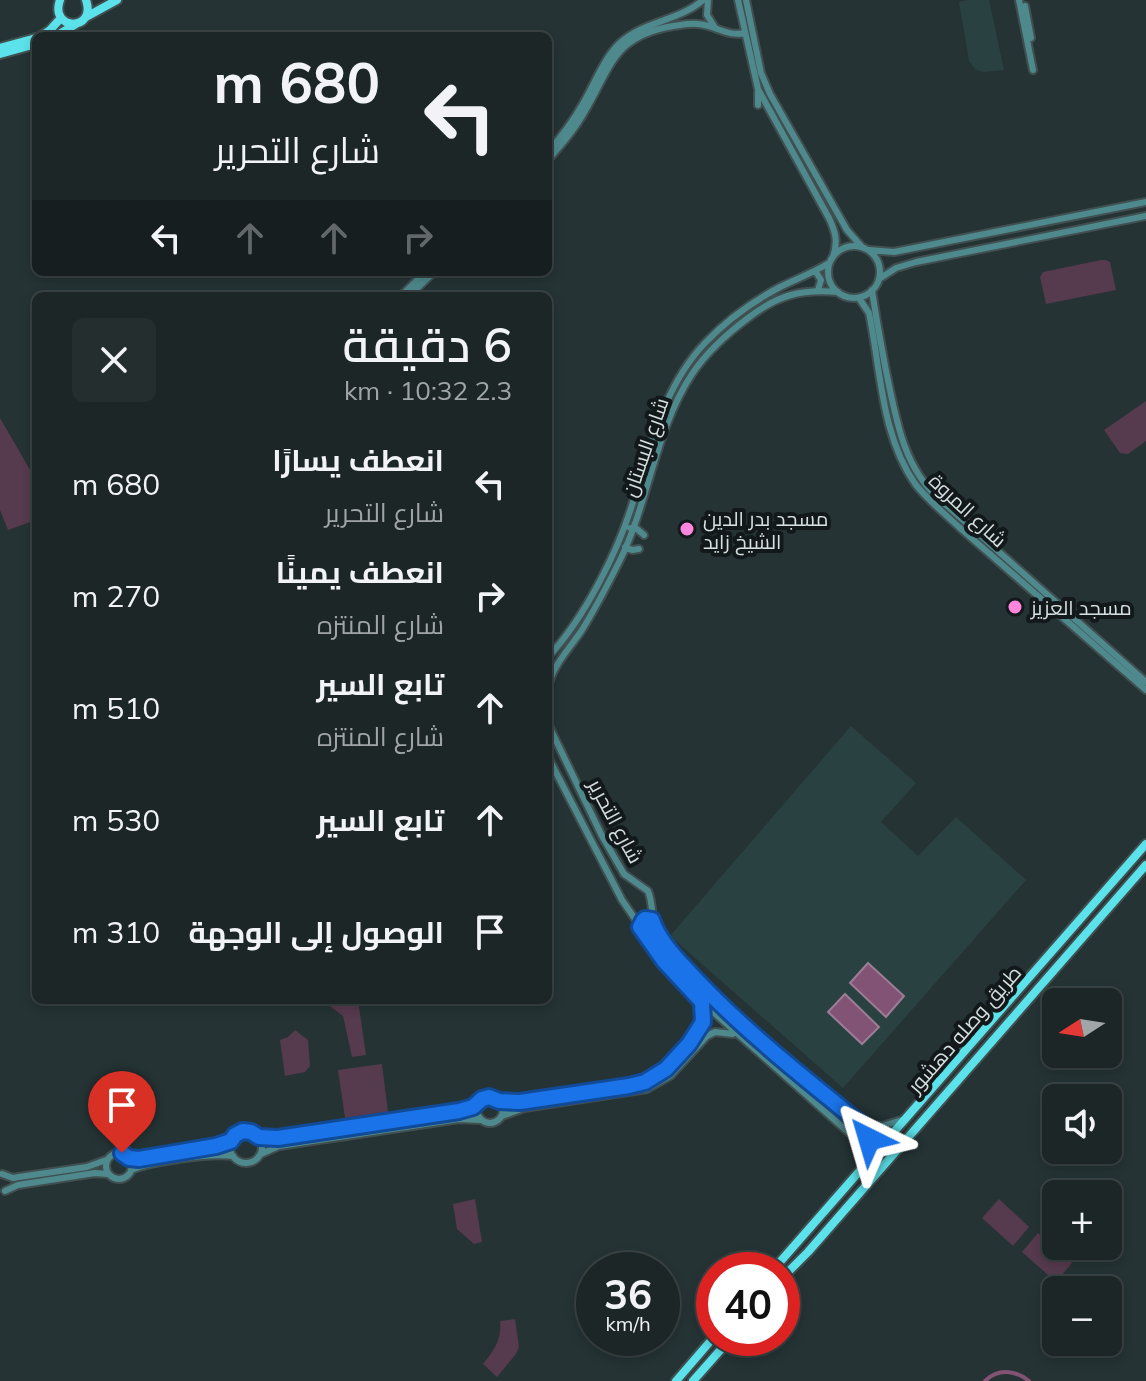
<!DOCTYPE html>
<html lang="ar">
<meta charset="utf-8">
<style>
:root{--surface:#1c2627;--page:#252e2f;--text:#f1f3f6;--muted:#a0a5a7;--line:#3a4344}
body{margin:0;font-family:Mulish,Cairo,sans-serif;background:var(--page);color:var(--text);direction:rtl;height:100vh;display:flex;flex-direction:column;font-size:30px;white-space:nowrap}
*{box-sizing:border-box;margin:0}
p{font-size:26px;color:var(--muted)}
.icon{flex:none;width:44px;height:44px;fill:none;stroke:currentColor;stroke-width:2;stroke-linecap:round;stroke-linejoin:round}
.map{position:relative;flex:1;overflow:hidden;direction:ltr}
.side{position:absolute;left:32px;top:292px;width:520px;height:712px;display:flex;flex-direction:column;background:var(--surface);border-radius:12px;box-shadow:0 4px 12px #0003,0 0 0 2px var(--line);direction:rtl}
.side>*{flex:none}
.banner{position:absolute;left:32px;top:32px;width:520px;height:244px;border-radius:12px;box-shadow:0 4px 12px #0003,0 0 0 2px var(--line);direction:rtl;background:#1c2627;color:var(--text);overflow:hidden}
.needle{width:52px;rotate:258deg}
.tools{position:absolute;left:1042px;top:988px;display:grid;gap:16px}
.tools a{display:grid;place-items:center;width:80px;height:80px;border-radius:12px;background:var(--surface);box-shadow:0 4px 12px #0003,0 0 0 2px var(--line);font-size:40px}
.speed{position:absolute;left:576px;top:1252px;display:flex;gap:16px;font-size:40px;font-weight:700;text-align:center}
.speed>*{display:grid;place-content:center;width:104px;height:104px;border-radius:50%;background:var(--surface);box-shadow:0 4px 12px #0003,0 0 0 2px var(--line);line-height:1}
.speed small{font-size:20px;font-weight:400}
.speed .limit{border:12px solid #d22;background:#fff;color:#111}
.pin{position:absolute;display:grid;place-items:center;width:68px;height:68px;color:#fff;margin:-82px -34px;border-radius:50% 50% 50% 0;rotate:-45deg;box-shadow:0 0 8px #0007}
.pin .icon{rotate:45deg}
.me{position:absolute;width:88px;margin:-44px;rotate:320deg;stroke-linejoin:round;filter:drop-shadow(0 0 6px #0008)}
.turn{display:flex;align-items:center;gap:28px;height:168px;padding:0 40px;font-size:36px}
.turn .icon{width:104px;height:104px;stroke-width:2.5}
.turn b{display:block;font-size:56px;line-height:68px}
.lanes{display:flex;align-items:center;height:76px;padding:0 40px;background:#0003;justify-content:center;gap:40px;direction:ltr}
.lanes .off{opacity:.35}
.round{display:grid;place-items:center;flex:none;width:84px;height:84px;border-radius:12px;background:var(--page)}
.overview{display:flex;align-items:center;justify-content:space-between;height:136px;padding:0 40px}
h1{font-size:48px;font-weight:600;line-height:60px}
ul{padding:0;list-style:none}
li{display:flex;align-items:center;gap:24px;height:112px;padding:0 40px}
li div{flex:1}
li b{display:block;font-size:30px}
li em{font-style:normal}
.map>svg:first-child{display:block}
</style>
<div class="map">
<svg width="1146" height="1381" viewBox="0 0 1146 1381">
<rect width="100%" height="100%" fill="#253334"/>
<path fill="#2a4142" d="M968 0H989L1004 70 983 72 975 69 969 61 959 2Z
M851 726 916 783 881 822 918 856 956 817 1026 880 843 1088 670 936Z"/>
<path fill="#563a4e" d="M1101 260H1106L1110 262 1116 290 1046 304 1040 277 1043 272Z
M1146 401V441L1128 454 1120 453 1104 430Z
M0 418 36 480V520L8 530 0 510Z
M322 1000H358L366 1055 352 1057 343 1016Z
M295 1030 308 1040 310 1066 305 1072 285 1076 280 1040 288 1037Z
M382 1064 388 1112 345 1118 338 1070Z
M475 1199 482 1242 474 1244 457 1229 453 1204Z
M999 1199 1029 1227 1013 1246 982 1218Z
M1038 1233 1072 1263 1056 1282 1022 1252Z
M515 1319 519 1347 516 1354 497 1377 483 1364C494 1350 502 1340 500 1321Z"/>
<path fill="#825375" stroke="#9c7d95" stroke-width="2" d="M868 963 904 996 886 1017 850 983Z
M845 994 879 1027 862 1044 828 1012Z"/>
<g fill="none" stroke-linecap="round" stroke-linejoin="round">
<path stroke="#825375" stroke-width="4" d="M985 1381C998 1368 1015 1370 1029 1381"/>
<defs>
<path id="minor" d="M708 0 707 15 714 26
M738 0 758 89 829 218C836 233 838 242 833 257
M746 0 761 73 770 94 847 230 862 247
M1019 0 1033 70
M1025 6 1031 38
M758 92V105
M548 152C560 138 572 123 581 107 594 86 603 59 620 43 644 21 679 21 703 0
M548 160C562 144 575 129 585 111 612 65 614 36 673 26 681 25 690 23 698 24 715 25 727 37 745 33
M828 272a26 26 0 1 1 52 0a26 26 0 1 1-52 0Z
M869 250 894 252 1146 202
M816 272 821 280 818 290
M879 279 896 268 916 262 1146 216
M872 290C876 318 881 344 886 371 896 417 902 464 937 497L1146 682
M401 296 425 272
M409 296 434 272
M859 298 869 313C881 370 881 436 916 485 929 501 945 514 960 528L1146 690
M630 528 637 529 644 535
M625 547 632 550 639 549
M548 657C584 619 618 552 633 502 651 446 664 385 706 342 728 319 752 302 780 287 796 279 813 273 829 263
M548 686C554 664 569 649 582 630 596 607 608 584 620 560 649 501 655 430 692 374 706 353 728 333 748 318 778 295 800 289 838 292
M548 724 602 836 624 874 648 891C654 905 650 919 658 933 674 961 701 985 724 1007 768 1048 815 1086 861 1124L882 1126 902 1120
M548 757 622 900 664 961 702 1002 856 1139 868 1162
M477 1110a13 13 0 1 1 26 0a13 13 0 1 1-26 0Z
M499 1101H527L629 1086 652 1078 673 1063 698 1032 703 1022 702 1002
M502 1116 524 1108 647 1089 670 1076 707 1036 715 1032 733 1034
M230 1147a16 16 0 1 1 32 0a16 16 0 1 1-32 0Z
M259 1137 278 1138 329 1131 462 1111 478 1104
M856 1139 864 1142 869 1139V1135L861 1124
M106 1166a13 13 0 1 1 26 0a13 13 0 1 1-26 0Z
M261 1154 279 1146 459 1119 481 1120
M129 1158C150 1161 210 1148 231 1141
M131 1170C153 1161 210 1153 233 1156
M2 1174 13 1178 19 1177 87 1167 106 1160
M5 1191 18 1185 95 1173 108 1174"/>
<path id="major" d="M60 0C49 31 97 32 86 0
M86 17 117 0
M41 36 50 30 61 18
M56 36 76 24
M0 48 36 38
M0 54 36 44
M773 1270 1146 844
M782 1278 808 1252 1146 865
M676 1381 714 1337
M693 1381 731 1338"/>
</defs>
<use href="#minor" stroke="#414f50" stroke-width="10"/>
<use href="#major" stroke="#414f50" stroke-width="12"/>
<use href="#minor" stroke="#4e898d" stroke-width="6"/>
<use href="#major" stroke="#5be2eb" stroke-width="8"/>
</g>
<g fill="none" stroke-linecap="round" stroke-linejoin="round">
<defs>
<path id="route" d="M122 1153 129 1158 139 1159 216 1146 231 1141 235 1135 243 1131 251 1132 259 1137 278 1138 459 1111 473 1107 482 1099 489 1097 499 1101 520 1102 629 1086 645 1082 666 1069 689 1044 703 1022 702 1002 664 961 640 927 643 921 645 919 652 920C659 941 676 958 691 974 742 1029 803 1077 861 1124L869 1135V1139"/>
</defs>
<use href="#route" stroke="#114b97" stroke-width="20"/>
<use href="#route" stroke="#1a73e8" stroke-width="14"/>
</g>
<g fill="#ff85df" stroke="#13191a" stroke-width="3">
<circle cx="687" cy="529" r="8"/>
<circle cx="1015" cy="607" r="8"/>
</g>
<g text-anchor="middle" dominant-baseline="central" stroke-width="8" stroke-linejoin="round" paint-order="stroke">
<g font-size="20" fill="#d7e0e0" stroke="#13191a">
<text transform="translate(645 447) rotate(-71)">شارع البستان</text>
<text transform="translate(968 510) rotate(43)">شارع المروة</text>
<text transform="translate(616 821) rotate(62)">شارع التحرير</text>
<text transform="translate(964 1029) rotate(-49)">طريق وصله دهشور</text>
</g>
<g font-size="20" fill="#d7e0e0" stroke="#13191a" text-anchor="start">
<text x="703" y="518">مسجد بدر الدين<tspan x="703" dy="23">الشيخ زايد</tspan></text>
<text x="1031" y="607">مسجد العزيز</text>
</g>
</g>
</svg>
<div class="tools">
<a><svg class="needle" viewBox="-14 -14 28 28"><path d="M0-13l5 13h-10z" fill="#e53935"/><path d="M0 13l5-13h-10z" fill="#a0a5a7"/></svg></a>
<a><svg class="icon" aria-label="sound" viewBox="0 0 24 24"><path d="M4 9h4l5-4v14l-5-4H4zM17 9q2 3 0 6"/></svg></a>
<a>+</a>
<a>−</a>
</div>
<div class="speed"><div>36<small>km/h</small></div><div class="limit">40</div></div>
<div class="pin" style="left:122px;top:1153px;background:#d93025"><svg class="icon" aria-label="arrive" viewBox="0 0 24 24"><path d="M6 21V4h12l-3 4 3 4H6"/></svg></div>
<svg class="me" style="left:869px;top:1139px" viewBox="-20 -20 40 40"><path d="M0-17L14 15 0 8-14 15z" fill="#1a73e8" stroke="#fff" stroke-width="4"/></svg>
<div class="banner">
<div class="turn"><svg class="icon" aria-label="left" viewBox="0 0 24 24"><path d="M17 20v-9H6M10 6l-5 5 5 5"/></svg><div><b>680 m</b>شارع التحرير</div></div>
<div class="lanes"><svg class="icon" aria-label="left" viewBox="0 0 24 24"><path d="M17 20v-9H6M10 6l-5 5 5 5"/></svg><svg class="icon off" aria-label="ahead" viewBox="0 0 24 24"><path d="M12 20V5M6 11l6-6 6 6"/></svg><svg class="icon off" aria-label="ahead" viewBox="0 0 24 24"><path d="M12 20V5M6 11l6-6 6 6"/></svg><svg class="icon off" aria-label="right" viewBox="0 0 24 24"><path d="M7 20v-9h11M14 6l5 5-5 5"/></svg></div>
</div>
<section class="side">
<div class="overview"><div><h1>6 دقيقة</h1><p>2.3 km · 10:32</p></div><a class="round"><svg class="icon" aria-label="close" viewBox="0 0 24 24"><path d="M6 6l12 12M18 6L6 18"/></svg></a></div>
<ul>
<li><svg class="icon" aria-label="left" viewBox="0 0 24 24"><path d="M17 20v-9H6M10 6l-5 5 5 5"/></svg><div><b>انعطف يسارًا</b><p>شارع التحرير</p></div><em>680 m</em></li>
<li><svg class="icon" aria-label="right" viewBox="0 0 24 24"><path d="M7 20v-9h11M14 6l5 5-5 5"/></svg><div><b>انعطف يمينًا</b><p>شارع المنتزه</p></div><em>270 m</em></li>
<li><svg class="icon" aria-label="ahead" viewBox="0 0 24 24"><path d="M12 20V5M6 11l6-6 6 6"/></svg><div><b>تابع السير</b><p>شارع المنتزه</p></div><em>510 m</em></li>
<li><svg class="icon" aria-label="ahead" viewBox="0 0 24 24"><path d="M12 20V5M6 11l6-6 6 6"/></svg><div><b>تابع السير</b></div><em>530 m</em></li>
<li><svg class="icon" aria-label="arrive" viewBox="0 0 24 24"><path d="M6 21V4h12l-3 4 3 4H6"/></svg><div><b>الوصول إلى الوجهة</b></div><em>310 m</em></li>
</ul>
</section>
</div>
